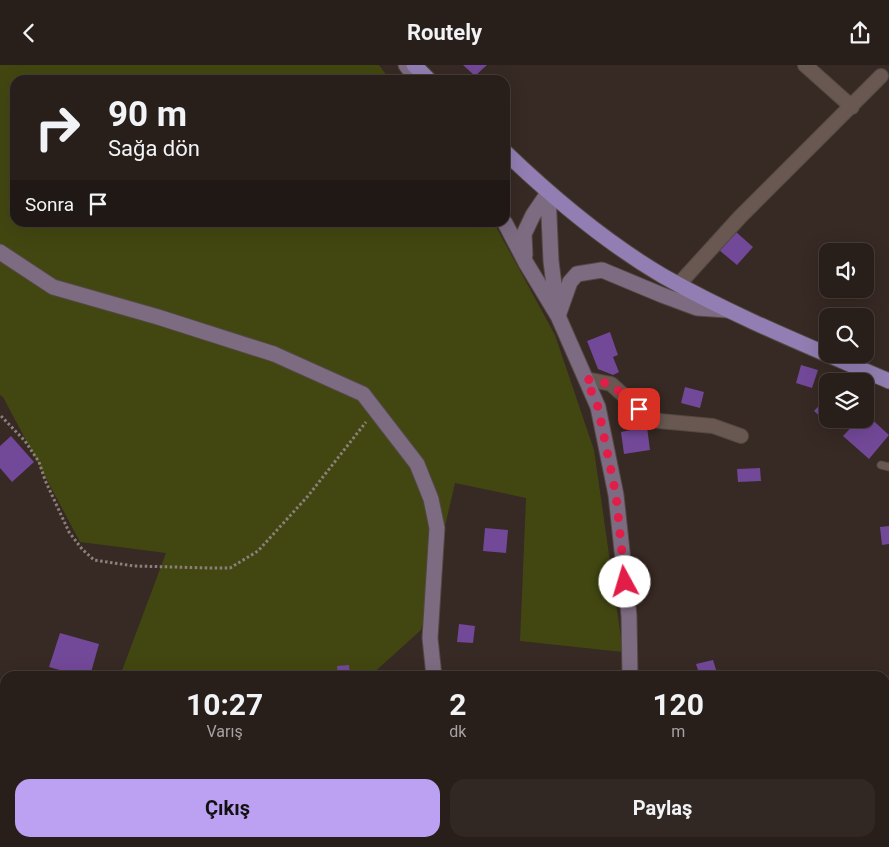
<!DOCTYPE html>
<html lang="tr">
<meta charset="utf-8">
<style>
:root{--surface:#291f1a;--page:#312723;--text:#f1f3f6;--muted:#a5a2a2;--line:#453d39;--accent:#bca0f2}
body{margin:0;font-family:Roboto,sans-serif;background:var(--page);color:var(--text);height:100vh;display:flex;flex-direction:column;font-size:19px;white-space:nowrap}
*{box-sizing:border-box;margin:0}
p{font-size:16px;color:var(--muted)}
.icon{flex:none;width:28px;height:28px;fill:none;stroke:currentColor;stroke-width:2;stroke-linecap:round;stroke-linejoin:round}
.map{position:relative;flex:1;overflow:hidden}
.panel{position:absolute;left:0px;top:606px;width:890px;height:176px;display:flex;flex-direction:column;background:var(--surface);border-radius:15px 15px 0 0;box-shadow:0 5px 20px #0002,0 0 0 1px var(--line)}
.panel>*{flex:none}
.hud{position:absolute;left:10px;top:10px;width:500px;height:152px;border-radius:15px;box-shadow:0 5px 20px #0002,0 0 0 1px var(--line);background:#291f1a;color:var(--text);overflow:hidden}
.controls{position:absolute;left:819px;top:178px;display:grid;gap:10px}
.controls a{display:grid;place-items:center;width:55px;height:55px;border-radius:10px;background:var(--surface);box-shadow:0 5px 20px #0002,0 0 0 1px var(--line);font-size:25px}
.pin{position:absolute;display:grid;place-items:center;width:42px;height:42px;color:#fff;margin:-21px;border-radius:10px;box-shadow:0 2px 8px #0006}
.me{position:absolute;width:55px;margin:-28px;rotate:354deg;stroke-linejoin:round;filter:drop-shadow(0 0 4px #0008)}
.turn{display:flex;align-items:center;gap:18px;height:105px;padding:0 15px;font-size:22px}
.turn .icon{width:65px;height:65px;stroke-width:2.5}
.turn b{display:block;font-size:35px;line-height:42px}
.then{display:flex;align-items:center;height:48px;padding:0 15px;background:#0003;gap:10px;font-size:19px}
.eta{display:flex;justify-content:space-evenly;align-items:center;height:85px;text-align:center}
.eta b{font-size:30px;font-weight:700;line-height:35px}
.primary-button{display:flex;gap:10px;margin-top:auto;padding:10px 15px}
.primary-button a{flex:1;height:58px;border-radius:15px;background:var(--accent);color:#111;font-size:20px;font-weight:700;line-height:58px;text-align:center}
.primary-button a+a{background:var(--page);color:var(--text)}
header{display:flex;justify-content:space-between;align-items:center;height:65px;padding:0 15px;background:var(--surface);font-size:22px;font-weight:700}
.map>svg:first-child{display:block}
</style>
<header><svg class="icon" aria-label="back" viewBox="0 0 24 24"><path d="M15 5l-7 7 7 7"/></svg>Routely<svg class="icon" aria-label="share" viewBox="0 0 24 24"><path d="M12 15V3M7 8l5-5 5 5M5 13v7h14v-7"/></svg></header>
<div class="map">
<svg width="889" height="782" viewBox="0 0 889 782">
<rect width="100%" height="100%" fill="#372923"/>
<path fill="#424711" d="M0 0H379L390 15H15V158H494L555 270 594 385 623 587 520 576 526 433 455 418 421 565 370 611H120L166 488 80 477 3 332 0 330Z
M0 636 5 639V778H419L430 782H0Z"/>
<path fill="#724898" d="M463 0H487L475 11Z
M735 166 753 182 737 200 719 185Z
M610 267 618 290 613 292 619 307 613 310 598 304 587 276Z
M801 300 818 305 812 323 796 318Z
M685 322 704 327 700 343 681 338Z
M828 331V354H841L833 363 814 346Z
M865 348 889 370 869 394 843 371 859 354H865Z
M647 362 650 385 624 389 621 367Z
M11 371 34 397 12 417 0 403V381Z
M760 403 761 416 738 417 737 404Z
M889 461V479L882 480 880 462Z
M485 463 508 465 506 488 483 486Z
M459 559 475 561 473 578 457 577Z
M60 568 99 579 90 611H81L49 602Z
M713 595 718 611H700L696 599Z
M349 600 350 611H338L337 601Z
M885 616H889V646H885Z
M889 716V775L884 782H866L860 778H885V722Z"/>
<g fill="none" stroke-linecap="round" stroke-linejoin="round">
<defs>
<path id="lane" d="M881 400 889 402
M885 681 889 676
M814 782 816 778"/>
<path id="street" d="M805 0 852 42
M679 219 740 152 881 11
M586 314 611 319 639 344 659 356 713 361 741 371"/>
<path id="secondary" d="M406 0 417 15
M548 128 551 196 557 244
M505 158 526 198 558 251 598 342 616 430 629 551 630 611
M0 187 53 222 158 252 274 289 363 329 417 399 431 434 437 463 430 573 434 611
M525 190 524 169 533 150 548 128
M558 251 570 217 577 209 602 205 662 230 697 243 727 245
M613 782V778"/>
<path id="primary" d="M414 0 429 15
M505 87C553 133 605 177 663 211 735 252 813 283 889 316"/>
</defs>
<use href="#lane" stroke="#534842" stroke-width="9"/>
<use href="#street" stroke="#534842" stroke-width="16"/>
<use href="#secondary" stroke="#534842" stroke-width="17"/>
<use href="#primary" stroke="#534842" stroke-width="17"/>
<path stroke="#8c807b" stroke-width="3" stroke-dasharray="2.5 2.5" stroke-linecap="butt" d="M1 351 25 376 39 397 45 415 69 467 82 484 94 495 134 501 211 503H230L258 486 308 431 366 357"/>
<use href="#lane" stroke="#685851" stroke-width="7"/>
<use href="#street" stroke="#685851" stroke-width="14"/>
<use href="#secondary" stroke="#7d6b82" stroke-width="15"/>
<use href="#primary" stroke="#927eb2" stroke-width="15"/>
</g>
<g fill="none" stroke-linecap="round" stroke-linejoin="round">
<path stroke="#e11d48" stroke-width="9" stroke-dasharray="0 16.2" d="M625 517 616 430 598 342 586 314 611 319 639 344"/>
</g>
</svg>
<div class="controls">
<a><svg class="icon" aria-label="sound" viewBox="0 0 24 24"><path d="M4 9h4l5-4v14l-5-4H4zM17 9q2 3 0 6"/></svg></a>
<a><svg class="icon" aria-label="search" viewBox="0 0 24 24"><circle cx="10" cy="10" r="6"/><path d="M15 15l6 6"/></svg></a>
<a><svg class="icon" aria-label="layers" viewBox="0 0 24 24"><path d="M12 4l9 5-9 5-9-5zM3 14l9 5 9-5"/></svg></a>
</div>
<div class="pin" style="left:639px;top:344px;background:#d93025"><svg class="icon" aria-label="arrive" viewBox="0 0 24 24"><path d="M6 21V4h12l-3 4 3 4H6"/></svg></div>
<svg class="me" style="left:625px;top:517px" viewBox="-20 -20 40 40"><circle r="19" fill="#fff"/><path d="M0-13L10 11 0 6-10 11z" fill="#e11d48"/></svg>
<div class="hud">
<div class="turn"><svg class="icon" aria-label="right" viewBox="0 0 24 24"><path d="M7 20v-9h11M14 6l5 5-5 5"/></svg><div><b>90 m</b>Sağa dön</div></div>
<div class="then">Sonra<svg class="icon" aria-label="arrive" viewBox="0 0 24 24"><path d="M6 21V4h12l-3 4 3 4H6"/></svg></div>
</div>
<section class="panel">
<div class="eta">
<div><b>10:27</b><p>Varış</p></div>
<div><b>2</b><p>dk</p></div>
<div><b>120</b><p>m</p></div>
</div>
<div class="primary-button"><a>Çıkış</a><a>Paylaş</a></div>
</section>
</div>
